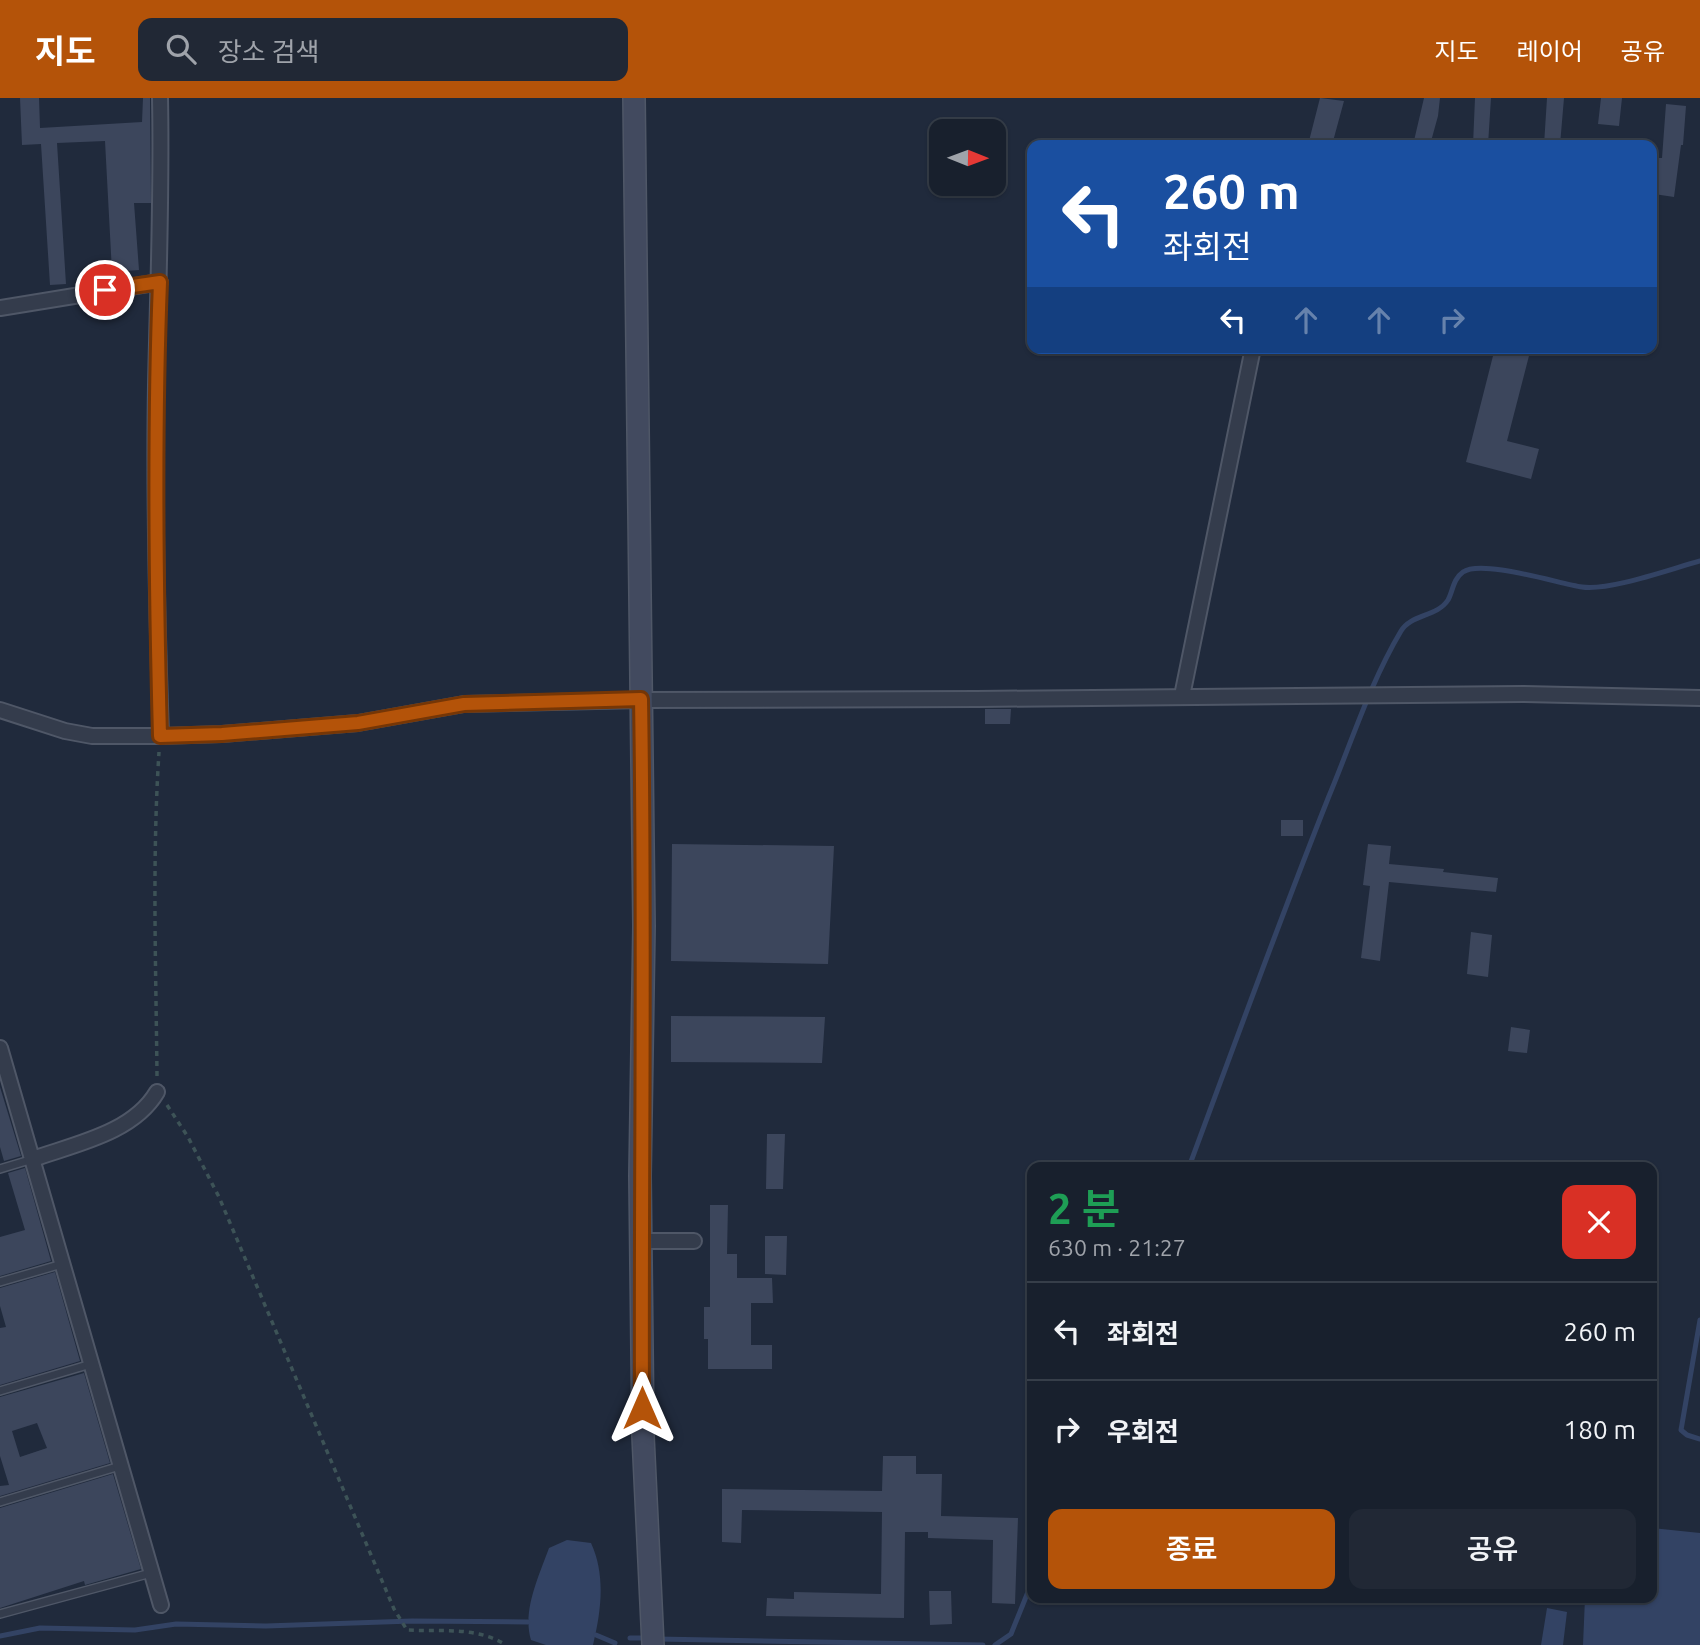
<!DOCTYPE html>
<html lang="ko">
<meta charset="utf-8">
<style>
:root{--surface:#18202d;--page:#212835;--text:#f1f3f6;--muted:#9fa3aa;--line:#363e49;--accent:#b45309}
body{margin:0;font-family:Ubuntu,"Noto Sans KR",sans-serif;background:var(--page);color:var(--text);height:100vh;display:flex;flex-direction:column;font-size:26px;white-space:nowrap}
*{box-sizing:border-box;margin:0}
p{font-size:23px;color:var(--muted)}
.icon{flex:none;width:38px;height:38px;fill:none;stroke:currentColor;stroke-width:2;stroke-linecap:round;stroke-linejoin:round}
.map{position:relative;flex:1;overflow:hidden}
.drawer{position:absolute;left:1027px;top:1064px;width:630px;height:441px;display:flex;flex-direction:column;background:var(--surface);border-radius:14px;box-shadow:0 2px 5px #0004,0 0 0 2px var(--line)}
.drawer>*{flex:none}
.top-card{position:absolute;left:1027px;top:42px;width:630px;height:214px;border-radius:14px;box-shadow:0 2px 5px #0004,0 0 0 2px var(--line);background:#1a4fa0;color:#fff;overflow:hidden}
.needle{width:46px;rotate:91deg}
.buttons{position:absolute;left:929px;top:21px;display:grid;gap:14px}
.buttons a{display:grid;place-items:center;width:77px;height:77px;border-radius:14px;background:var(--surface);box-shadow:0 2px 5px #0004,0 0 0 2px var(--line);font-size:35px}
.pin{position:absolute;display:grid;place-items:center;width:60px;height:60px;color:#fff;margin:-30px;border:4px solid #fff;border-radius:50%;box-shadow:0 2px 7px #0007}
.me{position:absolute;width:77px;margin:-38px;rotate:0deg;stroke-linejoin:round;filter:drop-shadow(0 0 5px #0008)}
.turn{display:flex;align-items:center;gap:24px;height:147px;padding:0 21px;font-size:32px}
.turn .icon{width:91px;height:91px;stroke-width:2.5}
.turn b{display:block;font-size:49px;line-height:60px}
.lanes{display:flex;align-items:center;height:66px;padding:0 21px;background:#0003;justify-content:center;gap:35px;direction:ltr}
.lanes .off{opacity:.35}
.round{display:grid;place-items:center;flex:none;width:74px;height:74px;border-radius:14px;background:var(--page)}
.headline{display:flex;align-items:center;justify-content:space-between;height:119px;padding:0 21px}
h1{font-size:42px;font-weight:600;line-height:52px;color:#1e9e55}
.primary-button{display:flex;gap:14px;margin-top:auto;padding:14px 21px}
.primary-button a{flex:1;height:80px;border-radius:14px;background:var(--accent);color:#fff;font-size:28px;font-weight:600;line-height:80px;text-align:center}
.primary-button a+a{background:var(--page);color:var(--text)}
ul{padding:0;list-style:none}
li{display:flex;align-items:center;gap:21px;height:98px;padding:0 21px;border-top:2px solid var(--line)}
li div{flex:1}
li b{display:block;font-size:26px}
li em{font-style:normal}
header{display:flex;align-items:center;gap:42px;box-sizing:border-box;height:98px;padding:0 35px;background:var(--accent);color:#fff}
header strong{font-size:33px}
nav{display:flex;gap:38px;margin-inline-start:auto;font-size:24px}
.search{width:490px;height:63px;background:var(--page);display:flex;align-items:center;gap:18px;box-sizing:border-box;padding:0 24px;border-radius:14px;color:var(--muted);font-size:26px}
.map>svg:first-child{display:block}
</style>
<header>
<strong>지도</strong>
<div class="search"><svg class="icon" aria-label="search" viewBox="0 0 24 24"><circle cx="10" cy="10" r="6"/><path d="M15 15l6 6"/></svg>장소 검색</div>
<nav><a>지도</a><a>레이어</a><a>공유</a></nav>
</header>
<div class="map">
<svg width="1700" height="1547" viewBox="0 0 1700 1547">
<rect width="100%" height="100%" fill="#202a3c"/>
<path fill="#334364" d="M1652 1430 1700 1435V1547H1583L1585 1500H1652Z
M567 1442 591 1445C606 1477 601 1514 593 1547H546L531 1542C522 1513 539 1478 549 1450Z
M1547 1510 1567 1514 1563 1547H1541Z"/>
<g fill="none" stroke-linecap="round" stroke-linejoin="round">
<path stroke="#334364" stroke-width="5" d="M1189 1069C1235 945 1280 821 1329 698 1352 643 1370 585 1401 533 1411 516 1437 519 1448 502 1453 493 1453 481 1463 474 1481 461 1557 485 1582 489 1610 493 1670 471 1700 463
M1700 1222 1681 1332 1687 1337 1700 1341
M596 1537 615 1545
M0 1538 40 1530 135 1532 176 1526 266 1528 412 1523 528 1524
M630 1540H647
M657 1541 983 1547
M995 1547 1011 1536 1032 1484"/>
</g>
<path fill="#3c465c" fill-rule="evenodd" d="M20 0H39L40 30 142 24 143 0H150L151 105H134L139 172 112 174 105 43 57 45 66 186 50 187 41 46 22 47Z
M1320 0 1344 3 1332 47 1309 43Z
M1424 0H1440L1438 18 1430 47H1413Z
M1475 0H1491L1488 47H1473Z
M1547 0H1564L1560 47H1544Z
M1601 0H1622L1619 28 1598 26Z
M1666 6 1686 8 1683 47H1681L1674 99 1654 96 1659 60H1662Z
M1495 250H1531L1507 343 1539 351 1531 381 1466 364Z
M985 611H1011L1010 626H985Z
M1281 722H1303V738H1281Z
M672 746 834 748 828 866 671 863Z
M1368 746 1391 748 1389 766 1444 771 1443 774 1498 780 1496 794 1389 784 1380 863 1361 860 1370 788 1363 787Z
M1471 834 1492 837 1488 879 1467 876Z
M671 918 825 919 822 965 671 964Z
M1511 929 1530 932 1527 955 1508 953Z
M0 989 21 1058 4 1063 0 1049Z
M767 1036H785L783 1091H766Z
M25 1070 51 1163 0 1178V1139L25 1132 8 1075Z
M710 1107H728L727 1156H737V1180H772L773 1205H751V1247H772V1271H708V1241H704V1209H710Z
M765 1138H787L786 1177 765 1176Z
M55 1174 80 1263 0 1287V1230L6 1229 0 1208V1190Z
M84 1275 110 1365 0 1398V1388L9 1387 0 1358V1299ZM37 1325 47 1350 20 1359 12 1333Z
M883 1358H916V1376H942L941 1418 1018 1420 1015 1506 992 1505 993 1442 928 1440V1434H905L904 1520 766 1518 767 1500 794 1501V1494L881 1496 882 1414 742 1412 741 1445 722 1444V1391L882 1393Z
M113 1376 141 1471 85 1487 84 1483 0 1510V1410Z
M929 1493H951L952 1526 930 1527Z"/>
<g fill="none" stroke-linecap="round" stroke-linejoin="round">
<defs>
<path id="lane" d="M0 1071 33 1061
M0 1184 62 1166
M0 1293 91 1266
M0 1404 120 1368
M0 1516 151 1475"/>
<path id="street" d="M160 0C162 96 158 191 156 287 154 404 157 521 161 638
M0 210 160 184
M1182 598 1253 250
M0 612 65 633 92 638H161L222 636 358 625 464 606 641 602 977 601 1522 596 1700 600
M0 950 161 1507
M33 1061C75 1046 133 1035 157 994
M641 1143H694"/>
<path id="secondary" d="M634 0 644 828 640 1078 643 1338 653 1547"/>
</defs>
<use href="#lane" stroke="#4f5767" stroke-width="10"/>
<use href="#street" stroke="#4f5767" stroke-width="18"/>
<use href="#secondary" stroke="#4f5767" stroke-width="24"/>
<path stroke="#3d5357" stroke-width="3.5" stroke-dasharray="5 5" stroke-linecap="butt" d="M157 978C156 870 152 762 159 654
M167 1007 188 1039 219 1099 394 1511 407 1532C441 1534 476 1528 506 1547"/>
<use href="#lane" stroke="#343c4c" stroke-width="7"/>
<use href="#street" stroke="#343c4c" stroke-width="14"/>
<use href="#secondary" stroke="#424a5f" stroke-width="21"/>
</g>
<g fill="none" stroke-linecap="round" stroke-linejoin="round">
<defs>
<path id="route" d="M105 192 160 184C154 335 156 486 160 638L222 636 358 625 464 606 641 601C645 838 641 1074 642 1310"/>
</defs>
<use href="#route" stroke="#753606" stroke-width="18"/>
<use href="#route" stroke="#b45309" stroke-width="12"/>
</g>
</svg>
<div class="buttons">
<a><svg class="needle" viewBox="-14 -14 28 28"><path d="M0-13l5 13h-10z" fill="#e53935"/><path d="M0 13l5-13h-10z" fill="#9fa3aa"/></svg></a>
</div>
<div class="pin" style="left:105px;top:192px;background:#d93025"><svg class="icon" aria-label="arrive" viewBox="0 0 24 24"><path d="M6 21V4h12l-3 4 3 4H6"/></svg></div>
<svg class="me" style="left:642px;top:1310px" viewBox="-20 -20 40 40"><path d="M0-17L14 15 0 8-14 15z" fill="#b45309" stroke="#fff" stroke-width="4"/></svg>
<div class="top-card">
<div class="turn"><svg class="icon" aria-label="left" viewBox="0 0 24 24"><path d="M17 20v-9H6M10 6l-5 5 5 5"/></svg><div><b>260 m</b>좌회전</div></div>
<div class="lanes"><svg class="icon" aria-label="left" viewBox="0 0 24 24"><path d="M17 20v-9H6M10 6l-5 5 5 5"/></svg><svg class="icon off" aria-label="ahead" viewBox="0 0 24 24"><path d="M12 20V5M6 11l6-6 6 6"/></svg><svg class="icon off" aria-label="ahead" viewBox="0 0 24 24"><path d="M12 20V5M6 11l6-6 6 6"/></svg><svg class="icon off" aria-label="right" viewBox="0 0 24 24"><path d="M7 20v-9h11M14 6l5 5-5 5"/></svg></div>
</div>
<section class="drawer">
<div class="headline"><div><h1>2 분</h1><p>630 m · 21:27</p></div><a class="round" style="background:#d93025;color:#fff"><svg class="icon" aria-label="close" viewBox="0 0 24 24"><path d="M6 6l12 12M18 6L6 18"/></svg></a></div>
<ul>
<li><svg class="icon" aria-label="left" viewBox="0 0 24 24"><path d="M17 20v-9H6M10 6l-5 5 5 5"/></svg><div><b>좌회전</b></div><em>260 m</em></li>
<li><svg class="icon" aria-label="right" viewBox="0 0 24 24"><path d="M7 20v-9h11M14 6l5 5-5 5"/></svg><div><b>우회전</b></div><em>180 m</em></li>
</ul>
<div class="primary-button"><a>종료</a><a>공유</a></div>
</section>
</div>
